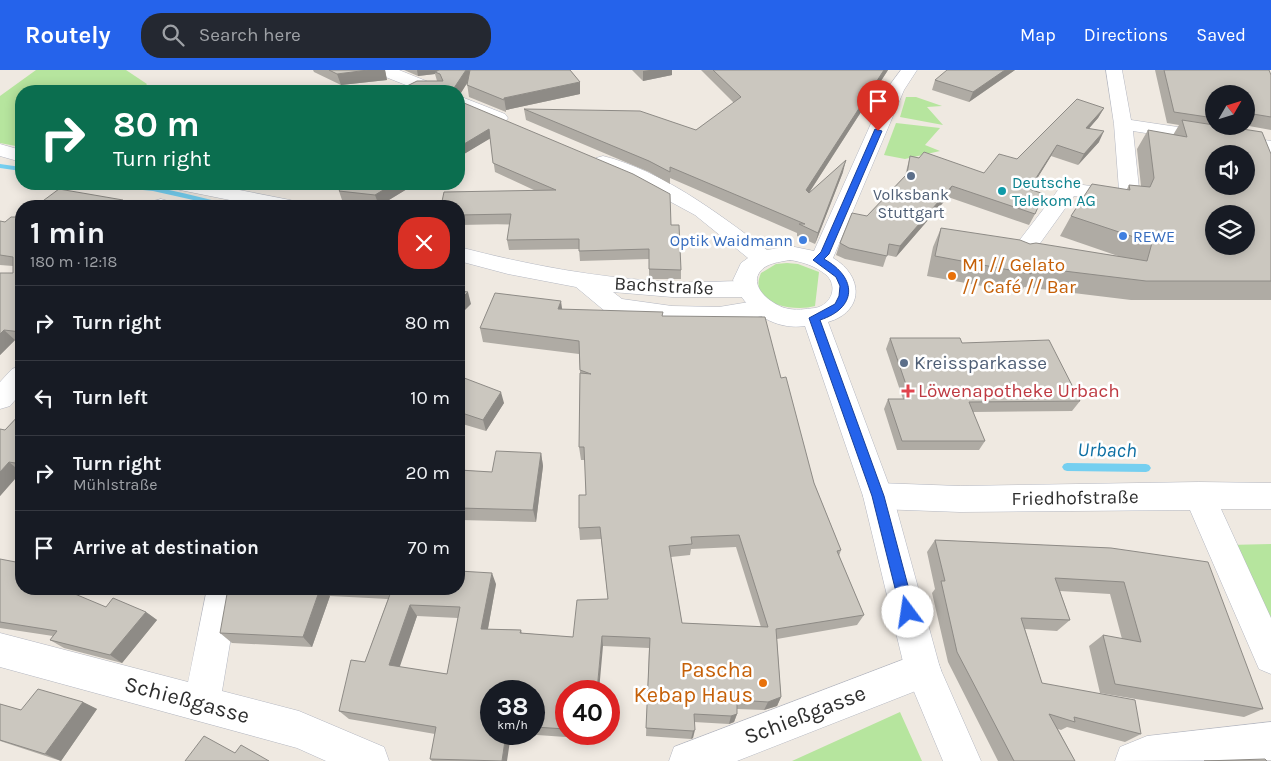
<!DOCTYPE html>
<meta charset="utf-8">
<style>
:root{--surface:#171b24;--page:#242831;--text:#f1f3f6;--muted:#9ea1a6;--line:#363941;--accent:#2563eb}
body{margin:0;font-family:Karla,sans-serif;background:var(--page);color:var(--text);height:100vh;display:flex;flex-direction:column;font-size:19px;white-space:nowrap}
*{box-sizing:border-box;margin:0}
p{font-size:16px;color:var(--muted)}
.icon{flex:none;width:28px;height:28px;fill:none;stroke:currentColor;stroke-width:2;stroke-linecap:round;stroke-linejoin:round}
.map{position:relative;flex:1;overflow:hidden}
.details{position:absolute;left:15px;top:130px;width:450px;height:395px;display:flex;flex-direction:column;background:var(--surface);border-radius:20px;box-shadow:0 2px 12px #0003}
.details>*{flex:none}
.top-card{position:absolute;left:15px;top:15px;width:450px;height:105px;border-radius:20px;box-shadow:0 2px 12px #0003;background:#0b6e4f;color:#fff;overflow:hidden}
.needle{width:32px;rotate:51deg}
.tools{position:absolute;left:1205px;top:15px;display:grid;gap:10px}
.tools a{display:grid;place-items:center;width:50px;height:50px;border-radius:50%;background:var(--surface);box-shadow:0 2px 12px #0003;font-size:25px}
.speed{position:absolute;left:480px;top:610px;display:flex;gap:10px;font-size:25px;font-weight:700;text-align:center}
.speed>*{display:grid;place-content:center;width:65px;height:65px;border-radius:50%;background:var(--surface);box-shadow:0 2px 12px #0003;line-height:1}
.speed small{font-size:12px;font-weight:400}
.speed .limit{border:8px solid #d22;background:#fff;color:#111}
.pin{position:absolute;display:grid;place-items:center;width:42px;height:42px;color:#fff;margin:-51px -21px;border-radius:50% 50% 50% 0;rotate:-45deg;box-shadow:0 0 5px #0007}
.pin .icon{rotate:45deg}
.me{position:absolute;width:55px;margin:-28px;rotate:346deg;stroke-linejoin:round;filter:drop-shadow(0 0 4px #0008)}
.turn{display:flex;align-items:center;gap:18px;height:105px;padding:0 15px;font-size:22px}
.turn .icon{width:65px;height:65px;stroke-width:2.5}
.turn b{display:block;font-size:35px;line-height:42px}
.round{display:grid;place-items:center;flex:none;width:52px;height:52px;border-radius:20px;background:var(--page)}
.headline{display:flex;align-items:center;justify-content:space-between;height:85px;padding:0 15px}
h1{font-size:30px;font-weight:700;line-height:38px}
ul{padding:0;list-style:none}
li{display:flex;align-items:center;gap:15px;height:75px;padding:0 15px;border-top:1px solid var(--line)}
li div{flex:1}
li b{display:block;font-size:19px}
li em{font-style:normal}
header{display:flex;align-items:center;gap:30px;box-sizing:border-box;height:70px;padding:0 25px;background:var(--accent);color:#fff}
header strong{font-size:24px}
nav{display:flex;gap:28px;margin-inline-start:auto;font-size:18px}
.search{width:350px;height:45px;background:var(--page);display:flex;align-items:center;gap:12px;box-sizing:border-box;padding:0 18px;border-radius:20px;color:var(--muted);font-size:19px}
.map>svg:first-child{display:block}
</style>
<header>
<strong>Routely</strong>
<div class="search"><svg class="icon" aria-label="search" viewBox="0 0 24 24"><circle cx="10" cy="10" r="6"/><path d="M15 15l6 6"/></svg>Search here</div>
<nav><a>Map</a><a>Directions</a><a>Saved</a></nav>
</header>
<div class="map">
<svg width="1271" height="691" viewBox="0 0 1271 691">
<rect width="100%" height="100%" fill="#efe9e1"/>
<path fill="#b6e59e" d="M36 0H126L147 14 141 21H21V77L0 73V26Z
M906 27H916L942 36 927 37 943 55 900 47Z
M896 53 940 58 925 75 940 81 905 89 884 85Z
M787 193 798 194 819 202 815 236C795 242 747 235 761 203L776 194Z
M1271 474V569L1228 475Z
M900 642 922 691H792Z"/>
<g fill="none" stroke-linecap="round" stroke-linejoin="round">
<path fill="#75cff0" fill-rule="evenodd" d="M0 94 21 97V101L0 98Z
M99 114C142 111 186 124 228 134L231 136H220L153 121 102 116Z
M1067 393 1146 394 1149 395 1151 398 1149 401 1146 402 1067 401 1064 400 1062 397 1064 394Z"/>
<defs>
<path id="street" d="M1106 0H1122L1131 50 1271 71V83L1133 61 1140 128 1137 132 1130 134 1074 126 1028 190 1020 192 1012 190 1009 185 1012 180 1062 115 1069 113 1119 120 1114 54Z
M0 74 21 80V92L0 86Z
M170 114H209L290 130 297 132 300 136H260L180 120 173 118Z
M161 129 168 131 171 135 150 136 154 131Z
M459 177C528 195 598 208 670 212 695 213 721 211 746 211L754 213 758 219 754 225 746 227H672L613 222 622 229 672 236 719 237 761 230 770 232 773 238 770 244C718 258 667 252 615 244L606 242 576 217 508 204 459 191Z
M21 296V323L10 336 0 339V312L12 299Z
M1199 412 1271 413V439H1221L1271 548V604L1259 599 1190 440 960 442 878 439 867 435 863 426 867 417 878 413 960 416Z
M207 519H239L222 621 299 641 384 677 389 691H326L297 678 0 597V563L188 612Z
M923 582 936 587 941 600 936 613 737 691H669L674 677Z
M1271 652V690L1115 691 1120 677 1147 666Z"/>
<path id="secondary" d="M376 0H399L441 17 444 21H421L378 4Z
M901 0H917L904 20 833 188C864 206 864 242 828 252L893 426 940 598 981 691H943L905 600 863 426 805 256C773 261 743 239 733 210L741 193 748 188 695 145 634 112 596 96 593 92 596 88 603 86C663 101 719 144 767 180L790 176 814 181 886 20ZM790 190C803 192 815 196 825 204 839 215 832 235 815 238 805 239 796 241 785 238 772 234 750 218 759 203 765 193 780 192 790 190Z
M459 26 505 44 508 48 505 52 499 53 459 37Z"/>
</defs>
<use href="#street" stroke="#b4b7c1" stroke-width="1"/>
<use href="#secondary" stroke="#b4b7c1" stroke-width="1"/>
<use href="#street" fill="#fff" fill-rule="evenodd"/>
<use href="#secondary" fill="#fff" fill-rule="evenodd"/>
</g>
<path fill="#afaba4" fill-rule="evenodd" d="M313 0H385L387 10 341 15 314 2Z
M404 0H570L580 12V24L506 40V42L469 27 467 13 459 26V21L437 11 435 4 418 6Z
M632 0H672V5L643 11Z
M701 0H888L809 123 843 102 815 174 797 166V163L670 108V114L649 102 526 50 524 39 696 60 734 33Z
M1015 0 969 32 932 20 935 10Z
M1155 0H1269L1271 5V60L1249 56 1246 60 1271 84V230H1131L1024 217 1021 223 927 206 933 177 941 158 1030 174 1118 186 1060 166 1071 146 1127 119 1129 115 1141 116 1137 79 1148 60 1173 65 1179 55 1167 53ZM1214 24H1246V56H1214Z
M464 33 671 155 681 200V209H649V189L580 191 579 179 509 180 507 170 510 154 459 155V136L536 121 495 102 490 68 459 87V56Z
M1104 38 1098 48 1089 58 1099 72 1078 95 1051 86 1030 119 1035 144 1029 155 948 127 896 187 887 185 883 197 845 189 836 185 840 173 867 146 905 106 910 86 984 103 1017 89Z
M412 116 379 136 343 133 339 121Z
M21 147V271L15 270 0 285V203H13V196L0 195V151L5 152Z
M562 239 662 246 781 308 814 413 841 480 839 486 864 545 857 555 777 569 781 627 777 636 764 640 737 639V644L734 652 729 654 694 652 693 668 691 669 646 666 649 578 603 576 566 621V664H594V669L523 664H534V621H491L507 691H432L430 689 435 664 349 649 339 641 365 592 388 529 330 526 312 577 232 573 220 563 229 519H459L496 514 488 559 521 560 522 563 573 567 608 529 601 469 580 470 579 458 586 425 585 390H581L579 377 580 303 579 284 483 272 480 258ZM736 477 761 557 682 553 671 487 690 485 691 479ZM417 546 458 548 447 604 399 597Z
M890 268 962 273 1080 331 1072 341 973 342 985 371 979 380H897L884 339 888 329H903L886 279Z
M459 306 504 333 486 361 459 353Z
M21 343V402L0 426V359L5 360Z
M541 383 543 396 536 452 460 450 459 456V400L492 402Z
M935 470 1111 478 1263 639 1244 647 1100 623 1089 576 1103 565 1122 569 1110 524 1060 521 1070 550 1057 561 1025 559 1042 613 1141 664 1125 672 1067 657 1061 660 1058 659 1075 691H998L948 592 932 523 935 519 927 482Z
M0 489 21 519 106 537 146 542 157 550 122 593 64 578 50 570 53 566 0 558Z
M83 632 97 639 61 691 0 671V634L21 640Z"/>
<path fill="#8e8b86" d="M368 0H385L387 10 341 15 337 4Z
M417 0H463L435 2V4L418 6Z
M466 0H473L474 2 459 26V21H452Z
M649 0H672V5L643 11V1Z
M884 0H888L803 132 806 120Z
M1005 0H1015L969 32 973 22Z
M580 12V24L506 40 504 28Z
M1104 38 1098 48 1080 69 1086 58Z
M489 59 491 68 459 87V77Z
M1104 61 1099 72 1078 95 1084 84Z
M1057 75 1051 86 1024 130 1029 119Z
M846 90 843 102 815 174 818 163Z
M393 114H411L412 116 379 136 375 125Z
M952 116 948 127 896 187 900 176Z
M123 130 128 136H116Z
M461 208 464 220 459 226V211Z
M468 222 471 234 459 246V231Z
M561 231 563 245 558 239Z
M4 260 15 270 0 285V264Z
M501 322 504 333 486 361 483 350Z
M541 383 543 396 536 452 533 440Z
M9 392 21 402 0 426V402Z
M492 503 496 514 486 569 481 559Z
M320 519H324L330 526 312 577 303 567Z
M410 535 417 546 397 605 389 595Z
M146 542 157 550 122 593 110 585Z
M602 566 603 576 599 621H597Z
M781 627 777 636 764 640 768 632Z
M83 632 97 639 61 691 45 684Z
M737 644 734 652 729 654 731 646Z
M695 660 693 668 691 669 693 661Z
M506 664H511L507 691H502Z"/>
<path fill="#cbc7bf" stroke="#8e8b86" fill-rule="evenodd" d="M329 0H368L337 4Z
M439 0H466L452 21H397L417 11H443L440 4 435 2Z
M470 0H570L580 12 504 28V30L467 15Z
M713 0H884L806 120 809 123 846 90 818 163 799 154H805L670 97V102L649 91 524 39 640 41 696 60 741 27Z
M947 0H1005L973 22 935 10Z
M1164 0H1269L1271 5V47L1247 43 1251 54 1246 53V24H1214V48L1174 42Z
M1077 29 1104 38 1086 58 1104 61 1084 84 1057 75 1029 119 1044 124 1035 144 952 116 900 176 889 174 887 186 849 178 840 173 852 143 867 146 907 104 910 86 919 88 924 82 984 103 999 84 1017 89Z
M464 33 633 104 670 124 671 155H679L681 200 649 199V179L579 181V169L507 170 511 144 459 145V136H441L444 122 556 120 493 93 489 59 459 77V56Z
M1182 50 1214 55V56H1223L1262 62 1271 84V211H1146L1031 197V204L935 186 941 158 1020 170 1030 174 1036 173 1147 191 1152 173 1071 146 1092 114 1130 120 1129 115 1150 117 1154 108 1148 60 1187 67ZM1214 84H1246V116H1214ZM1214 144H1246V176H1214Z
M344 114H393L375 125 339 121Z
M59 119 123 130 116 136H36Z
M11 147H21V262L4 260 0 264V203H13V187L0 185V151L5 152Z
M459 221 468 222 459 231Z
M495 223 561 231 558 239 663 242 662 246 765 247 781 308 786 307 814 413 841 480 837 481 864 545 776 559 781 627 768 632 737 630V644L731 646 694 644 695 660 693 661 646 658 650 568 602 566 597 621H566V659L534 657V621H491V664H506L502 691 430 689 436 657 339 641 351 590 365 592 392 519H459V501L492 503 481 559 521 560 520 563 573 567 577 530 608 529 600 457 579 458V425H586L584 377H579L580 303 591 304 580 300 579 271 480 258ZM739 465 768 557 682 553 669 476 692 474 691 467ZM410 535 460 537 447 604 389 595Z
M890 268H960L962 273 1049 270 1080 331 969 332 985 371H902L888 329H911Z
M459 306 501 322 483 350 459 342Z
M21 343V394L9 392 0 402V359L5 360Z
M496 381 541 383 533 440 459 438V400L492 402Z
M935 470 1111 478 1208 492 1263 639 1115 614 1103 565 1141 572 1124 512 1055 508 1070 550 1021 548 1042 613 1135 630 1141 664 1074 647 1075 652 1049 644 1075 691H1014L957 582 941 511H945Z
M0 489 21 493V519H63L106 537 113 528 146 542 110 585 50 570 57 561 0 552Z
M229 519H320L303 567 220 563 227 524Z
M38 619 83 632 45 684 0 670V634L21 640Z
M204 666 235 683 241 675 269 691H185Z
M1265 689 1267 691H1204Z"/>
<path fill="#2563eb" stroke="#184099" d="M875 59 882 61 829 184 824 189C858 208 857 238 820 250L884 426 915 542 913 547 908 549 903 547 901 542 872 426 809 248 835 234 839 226 840 216 836 207 813 190 821 182Z"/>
<g fill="#5c6f8a" stroke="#fff" stroke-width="2">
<circle cx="911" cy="106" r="5"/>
<circle cx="904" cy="293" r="5"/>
</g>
<circle fill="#0f9aa8" stroke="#fff" stroke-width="2" cx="1002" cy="121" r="5"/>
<g fill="#3f7fe0" stroke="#fff" stroke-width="2">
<circle cx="1123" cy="166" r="5"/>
<circle cx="803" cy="170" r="5"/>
</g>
<g fill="#e8710a" stroke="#fff" stroke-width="2">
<circle cx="952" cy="206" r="5"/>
<circle cx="763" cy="613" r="5"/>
</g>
<path fill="#e0444e" stroke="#fff" stroke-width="2" d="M905.5 313.5h5v5h5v5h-5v5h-5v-5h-5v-5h5z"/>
<g text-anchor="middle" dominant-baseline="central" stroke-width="5" stroke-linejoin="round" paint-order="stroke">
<g font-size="16" fill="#0d838f" stroke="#fff" text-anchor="start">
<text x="1012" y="112">Deutsche<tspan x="1012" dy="18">Telekom AG</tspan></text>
</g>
<g font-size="16" fill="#4e5e75" stroke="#fff">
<text x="911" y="124">Volksbank<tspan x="911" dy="18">Stuttgart</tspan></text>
</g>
<g font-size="16" fill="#366cbe" stroke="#fff" text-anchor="start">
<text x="1133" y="166">REWE</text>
<text x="793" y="170" text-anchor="end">Optik Waidmann</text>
</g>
<g font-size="19" fill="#c56008" stroke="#fff" text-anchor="start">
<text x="962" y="195">M1 // Gelato<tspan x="962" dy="22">// Café // Bar</tspan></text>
</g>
<g font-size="19" fill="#2e2e2e" stroke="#fff">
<text transform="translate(664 216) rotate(3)">Bachstraße</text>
<text transform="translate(1075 428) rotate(-1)">Friedhofstraße</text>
</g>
<g font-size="19" fill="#4e5e75" stroke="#fff" text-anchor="start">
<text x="914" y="293">Kreissparkasse</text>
</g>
<g font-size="19" fill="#be3a42" stroke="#fff" text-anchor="start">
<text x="918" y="321">Löwenapotheke Urbach</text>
</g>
<g font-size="20" font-style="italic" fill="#0d6fa3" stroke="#fff">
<text transform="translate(1107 380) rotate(1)">Urbach</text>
</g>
<g font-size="22" fill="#c56008" stroke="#fff" text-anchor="end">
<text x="753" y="600">Pascha<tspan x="753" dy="25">Kebap Haus</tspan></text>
</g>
<g font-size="22" fill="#2e2e2e" stroke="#fff">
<text transform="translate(187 630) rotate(15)">Schießgasse</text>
<text transform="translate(805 645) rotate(-21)">Schießgasse</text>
</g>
</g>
</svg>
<div class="tools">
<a><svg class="needle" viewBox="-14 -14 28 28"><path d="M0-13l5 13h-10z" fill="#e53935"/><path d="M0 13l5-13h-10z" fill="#9ea1a6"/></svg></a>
<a><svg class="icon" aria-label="sound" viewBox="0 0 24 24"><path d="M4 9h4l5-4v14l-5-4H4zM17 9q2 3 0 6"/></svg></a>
<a><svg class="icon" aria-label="layers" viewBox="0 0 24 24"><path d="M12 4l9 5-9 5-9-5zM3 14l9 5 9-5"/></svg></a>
</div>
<div class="speed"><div>38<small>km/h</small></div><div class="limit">40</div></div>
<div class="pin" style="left:878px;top:61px;background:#d93025"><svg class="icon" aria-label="arrive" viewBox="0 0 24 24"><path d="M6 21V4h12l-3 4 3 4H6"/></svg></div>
<svg class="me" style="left:908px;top:542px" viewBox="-20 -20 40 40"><circle r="19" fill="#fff"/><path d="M0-13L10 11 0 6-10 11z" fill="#2563eb"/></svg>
<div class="top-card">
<div class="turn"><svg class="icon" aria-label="right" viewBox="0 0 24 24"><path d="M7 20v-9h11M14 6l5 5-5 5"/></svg><div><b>80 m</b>Turn right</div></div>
</div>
<section class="details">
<div class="headline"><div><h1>1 min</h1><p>180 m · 12:18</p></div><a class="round" style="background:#d93025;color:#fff"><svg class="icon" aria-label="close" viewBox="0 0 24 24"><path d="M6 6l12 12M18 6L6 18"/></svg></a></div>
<ul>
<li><svg class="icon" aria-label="right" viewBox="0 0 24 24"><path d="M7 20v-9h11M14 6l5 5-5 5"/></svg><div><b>Turn right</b></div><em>80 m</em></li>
<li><svg class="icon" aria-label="left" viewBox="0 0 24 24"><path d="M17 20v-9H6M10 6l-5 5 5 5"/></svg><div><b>Turn left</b></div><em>10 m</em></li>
<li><svg class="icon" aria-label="right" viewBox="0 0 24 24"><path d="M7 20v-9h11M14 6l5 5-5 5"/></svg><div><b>Turn right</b><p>Mühlstraße</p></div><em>20 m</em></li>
<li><svg class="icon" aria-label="arrive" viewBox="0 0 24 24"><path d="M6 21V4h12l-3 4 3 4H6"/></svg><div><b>Arrive at destination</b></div><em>70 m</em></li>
</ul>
</section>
</div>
